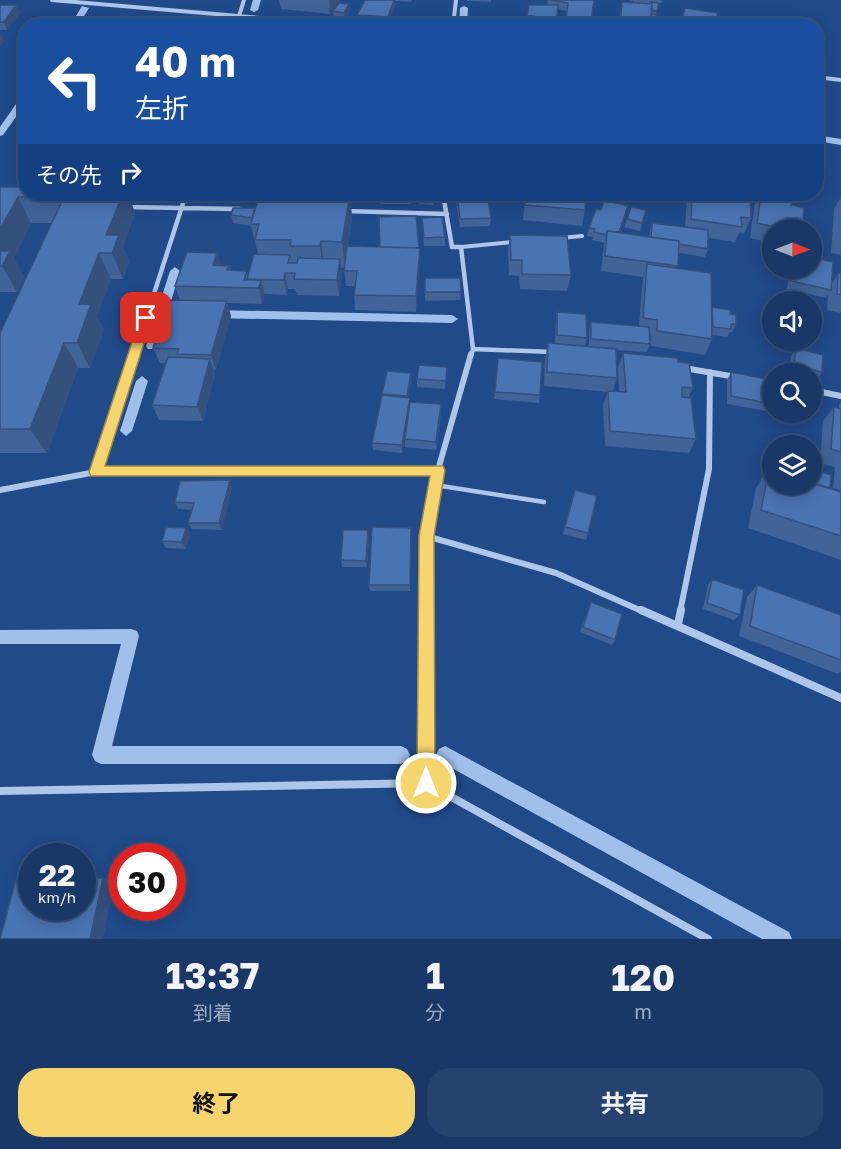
<!DOCTYPE html>
<html lang="ja">
<meta charset="utf-8">
<style>
:root{--surface:#193867;--page:#264370;--text:#f1f3f6;--muted:#9facc0;--line:#37527b;--accent:#f7d56e}
body{margin:0;font-family:"Golos Text","Noto Sans JP",sans-serif;background:var(--page);color:var(--text);height:100vh;display:flex;flex-direction:column;font-size:22px;white-space:nowrap}
*{box-sizing:border-box;margin:0}
p{font-size:20px;color:var(--muted)}
.icon{flex:none;width:33px;height:33px;fill:none;stroke:currentColor;stroke-width:2;stroke-linecap:round;stroke-linejoin:round}
.map{position:relative;height:939px;overflow:hidden}
.side{display:flex;flex-direction:column;background:var(--surface);flex:1}
.side>*{flex:none}
.banner{position:absolute;left:18px;top:18px;width:806px;height:183px;border-radius:24px;box-shadow:0 3px 15px #0003,0 0 0 2px var(--line);background:#1a4fa0;color:#fff;overflow:hidden}
.needle{width:39px;rotate:90deg}
.controls{position:absolute;left:762px;top:219px;display:grid;gap:12px}
.controls a{display:grid;place-items:center;width:60px;height:60px;border-radius:50%;background:var(--surface);box-shadow:0 3px 15px #0003,0 0 0 2px var(--line);font-size:30px}
.speed{position:absolute;left:18px;top:843px;display:flex;gap:12px;font-size:30px;font-weight:700;text-align:center}
.speed>*{display:grid;place-content:center;width:78px;height:78px;border-radius:50%;background:var(--surface);box-shadow:0 3px 15px #0003,0 0 0 2px var(--line);line-height:1}
.speed small{font-size:15px;font-weight:400}
.speed .limit{border:9px solid #d22;background:#fff;color:#111}
.pin{position:absolute;display:grid;place-items:center;width:51px;height:51px;color:#fff;margin:-26px;border-radius:12px;box-shadow:0 3px 9px #0006}
.me{position:absolute;width:66px;margin:-33px;rotate:0deg;stroke-linejoin:round;filter:drop-shadow(0 0 4px #0008)}
.turn{display:flex;align-items:center;gap:21px;height:126px;padding:0 18px;font-size:27px}
.turn .icon{width:78px;height:78px;stroke-width:2.5}
.turn b{display:block;font-size:42px;line-height:51px}
.then{display:flex;align-items:center;height:57px;padding:0 18px;background:#0003;gap:12px;font-size:22px}
.eta{display:flex;justify-content:space-evenly;align-items:center;height:102px;text-align:center}
.eta b{font-size:36px;font-weight:700;line-height:42px}
.action{display:flex;gap:12px;margin-top:auto;padding:12px 18px}
.action a{flex:1;height:69px;border-radius:24px;background:var(--accent);color:#111;font-size:24px;font-weight:700;line-height:69px;text-align:center}
.action a+a{background:var(--page);color:var(--text)}
.map>svg:first-child{display:block}
</style>
<div class="map">
<svg width="841" height="939" viewBox="0 0 841 939">
<rect width="100%" height="100%" fill="#214a89"/>
<g fill="none" stroke-linecap="round" stroke-linejoin="round">
<path fill="#a0c0ec" fill-rule="evenodd" d="M253 0H261L258 10 254 12 250 10Z
M82 6 89 8 78 26H70Z
M464 6 468 8 467 26H459L460 8Z
M248 17 255 19 253 26H245Z
M23 94H26V103L3 135 0 136V127Z
M816 135 841 139V145L816 141Z
M175 267 180 271 158 346 156 349H148L146 346 170 271Z
M214 310 452 315 458 319 452 323 214 318 208 314Z
M142 376 148 381 132 431 126 436 120 431 136 381Z
M131 629 137 631 139 636 112 746H401L407 749 410 755 407 761 401 764H101L95 761 92 755 121 644H0V630Z
M445 746 789 932 792 939H762L439 761 436 755 439 749Z"/>
<path stroke="#adc6ea" stroke-width="4" d="M561 238 582 236
M461 247 513 242"/>
<path stroke="#adc6ea" stroke-width="4.5" d="M435 485 544 502"/>
<path stroke="#adc6ea" stroke-width="4" d="M52 0 354 26
M236 26 244 0
M453 26 456 0
M816 77 841 80"/>
<path stroke="#adc6ea" stroke-width="4.5" d="M443 194 452 247H461L473 349 471 356
M126 207 239 209
M345 211 447 214
M473 349 552 352
M134 356 186 194"/>
<path stroke="#adc6ea" stroke-width="6" d="M471 354 438 470 426 536 556 573 644 612
M684 368 736 377
M812 390 841 396
M96 472 134 354
M0 490 96 472 438 470
M426 536V612
M680 612 709 469 710 372"/>
<path stroke="#adc6ea" stroke-width="8" d="M641 610 841 698
M678 624 681 610
M426 783 708 939
M0 791 426 783V610"/>
</g>
<path fill="#406398" d="M279 0H340L330 14 281 9Z
M365 0H412L411 2 395 1V4L388 24 358 22 357 15Z
M467 0H491V2L467 1Z
M548 0H594L591 26H557L565 21 566 11 557 9 555 26H533V24H527L529 5H547Z
M630 0H662V3H659L656 15 655 26H618L622 2 633 3V1H630Z
M349 4 350 11 345 20 334 19 333 11Z
M0 5 20 13 7 30H0Z
M26 42V62H20L16 54Z
M0 187 128 194 135 213 123 246 129 261 123 279H111L97 316 104 330 90 368H78L47 453H0V333L52 223H31L14 258 24 277 17 292H0Z
M350 194 352 218 348 246 420 249 416 312 355 310 354 295 355 286H346L344 268H341L342 274 339 296 297 295 295 289H288L287 295 264 294 262 304 227 303 231 316 216 370H214L215 374 203 421 159 420 152 405 166 363H160L153 348 180 300 175 286 217 253 221 266H229L230 270 247 271 248 275 258 254 251 226 233 223 231 215 255 208 266 199Z
M379 194H411V204H380Z
M414 194H435L434 205 419 204 418 199H414Z
M455 194H487L491 218 490 226 460 227Z
M526 194H586L585 210 582 226 523 220Z
M662 194H750L751 218 744 234 739 233 735 242 708 238V249L705 257 679 253 677 268 712 309 730 314 736 324 732 332H730L727 337 712 335V339L705 355 651 346V335H649L650 344 647 352 616 350 617 378 613 391 619 392 618 368 623 353 678 362 693 388 688 398 696 439 689 453 605 446 603 405 608 392 544 386 545 358 548 343 589 346V330L591 322 639 326 643 277 601 271 604 243 592 240 593 237 587 236 589 228 601 210 628 206 620 232 649 237 650 231 652 223 685 227 687 197Z
M759 194H792L791 205 802 230H772V243L750 238 755 201Z
M841 197V255L831 253 834 209Z
M646 210 640 231 624 227 627 219Z
M422 218 445 237V246H424Z
M510 235 571 275 567 291 520 289 519 276 509 275 508 250Z
M790 268H812L832 284 838 273 841 274V313L827 310 828 294 826 298 787 289Z
M425 278 461 292 460 300 425 301Z
M557 312 587 338 585 346 555 343 556 320Z
M796 348 822 372 817 380 812 379V374L789 373 791 356Z
M498 358 540 395 539 403 494 399Z
M447 367 445 389 417 387V379Z
M731 372 772 380V412L727 404V380Z
M411 373V381L408 398 410 405 441 412 436 450 405 447V439L409 411 402 453 373 450 372 443 382 394Z
M841 402V560L748 528 756 488 761 481 765 463 770 455 830 488 841 492V490L833 488 835 467 820 463 823 421 834 407 839 408V405Z
M774 412H802L799 417Z
M232 487 222 530 192 529 188 523 192 510 178 509 175 502Z
M572 498 588 533 586 540 563 534Z
M186 528 190 534 186 549 166 548 162 541Z
M411 528 410 591H370L369 585Z
M369 537 367 567H342L341 560Z
M712 579 740 615 734 620 703 609 708 585Z
M757 585 841 615V672L838 674 739 636 747 597Z
M591 602 615 640 612 645 580 632Z"/>
<path fill="#34507c" d="M329 0H340L330 14Z
M394 0H395V4L388 24V17Z
M349 4 350 11 345 20 344 13Z
M16 5 20 13 7 30 4 22Z
M0 33 4 41 0 47Z
M123 194H128L135 213 123 246 129 261 123 279 112 253 106 235Z
M350 194 352 218 345 268 342 242Z
M18 197 31 223 14 258 24 277 17 292 2 266H0V229Z
M321 241 324 267V272L320 246Z
M420 248V264L416 312V296Z
M99 253 111 279 97 316 104 330 90 368 77 343 79 304Z
M217 253 222 268 213 265Z
M340 259 342 274 339 296 337 280Z
M285 273 288 289 287 295 284 280Z
M261 280 265 296 262 304 259 288Z
M227 301 231 316 216 370 211 355Z
M64 343 78 368 47 453 30 429Z
M210 359 215 374 203 421 197 407Z
M411 373V381L407 404V396Z
M410 398V406L402 453V445Z
M441 404V412L436 450V442Z
M230 480 232 487 222 530 219 523Z
M186 528 190 534 186 549 182 542Z
M368 530 369 537 367 567 366 561Z
M103 878 115 881 103 939H90Z"/>
<path fill="#4a73b1" stroke="#34507c" stroke-width="1.5" d="M365 0H394L388 17 357 15Z
M551 0H594L591 21 566 19 568 3Z
M622 2 652 4 651 26 620 25Z
M650 2 659 3 657 11 651 10 652 4H650Z
M339 3 349 4 344 13 333 11Z
M0 5H16L4 22H0Z
M529 5H558L556 23 533 21 534 16H527Z
M685 8 718 13 714 26H680Z
M651 14H656V21H651Z
M495 18 527 20 526 26H494Z
M560 20 587 24 586 26H557Z
M26 42V54H16Z
M0 187H26V194H123L106 235H119L112 253H99L79 304H91L77 343H64L30 429H0V333L64 197H18L0 229Z
M267 194H350L342 242 321 241 320 246H290L291 240H255L259 224H251L258 199H266Z
M379 194H411V196H379Z
M419 194H434V196H418Z
M457 194H487L491 218 460 219Z
M526 194H586L585 210 525 205Z
M692 194H750L751 218 741 217 742 227 691 219Z
M761 194H792L791 205 804 208 802 230H789L757 223Z
M604 200 628 206 619 232 607 231 606 235 594 232 595 229 589 228 596 209 601 210Z
M631 207 646 210 642 223 627 219Z
M233 208H255L252 218 231 215Z
M416 216 419 248 380 247 379 217Z
M442 217 445 237 424 238 422 218Z
M652 223 708 230V249L679 244V241L651 237Z
M607 231 679 241 678 266 605 256Z
M510 235 567 236 571 275 522 274V260H511Z
M347 246 420 248 416 296 354 295 357 271H344Z
M0 251H10L2 266H0Z
M187 252 217 253 213 265 229 266 227 270 247 271 244 280H261L259 288 175 286Z
M254 254 290 255 288 263H297L298 258 340 259 337 280 294 279 295 273H285L284 280 247 279Z
M812 257 833 262 831 290 791 281 793 268H812Z
M647 264 711 273 712 339 657 331V320L643 318Z
M838 273 841 274V295L837 294Z
M425 278H460L461 292H425Z
M170 300 227 301 211 355 177 354 179 349 153 348Z
M712 307 731 310 730 314 736 315V324H731V329L713 327Z
M557 312 586 314 587 338 557 335Z
M591 322 649 327 650 344 591 339Z
M548 343 616 349 617 378 547 372Z
M796 348 823 355 822 372 794 365Z
M623 353 678 358V362L689 363 693 388 682 387V397L691 398 696 439 610 431 608 391 626 392Z
M168 357 210 359 197 407 152 405Z
M498 358 542 362 540 395 495 392Z
M419 365 447 367 446 381 417 379Z
M387 371 411 373 407 396 382 394Z
M731 372 772 380V404L731 396Z
M382 395 410 398 402 445 372 443Z
M410 402 441 404 436 442 405 439Z
M834 407 841 409V452L831 449Z
M770 455 772 456V470L769 469 766 474Z
M769 469 772 470V484H812V483L841 492V536L761 510Z
M812 469 831 475 830 488 812 483Z
M230 480 219 523H188L194 503 175 502 180 481Z
M575 490 597 496 588 533 565 527Z
M166 527 186 528 182 542 162 541Z
M372 527 411 528 410 585H369Z
M343 530H368L366 561 341 560Z
M712 579 744 590 740 615 707 603Z
M757 585 841 615V660L750 626Z
M591 602 622 614 615 640 583 627Z
M82 878H103L90 939H0L16 879H32V908H82Z"/>
<path fill="#f7d56e" stroke="#a18a48" stroke-width="1.5" d="M146 314 152 318 105 466H443L445 470 434 536 435 783 432 789 426 792 419 789 417 783 419 536 430 476H91L89 472 140 318Z"/>
</svg>
<div class="controls">
<a><svg class="needle" viewBox="-14 -14 28 28"><path d="M0-13l5 13h-10z" fill="#e53935"/><path d="M0 13l5-13h-10z" fill="#9facc0"/></svg></a>
<a><svg class="icon" aria-label="sound" viewBox="0 0 24 24"><path d="M4 9h4l5-4v14l-5-4H4zM17 9q2 3 0 6"/></svg></a>
<a><svg class="icon" aria-label="search" viewBox="0 0 24 24"><circle cx="10" cy="10" r="6"/><path d="M15 15l6 6"/></svg></a>
<a><svg class="icon" aria-label="layers" viewBox="0 0 24 24"><path d="M12 4l9 5-9 5-9-5zM3 14l9 5 9-5"/></svg></a>
</div>
<div class="speed"><div>22<small>km/h</small></div><div class="limit">30</div></div>
<div class="pin" style="left:146px;top:318px;background:#d93025"><svg class="icon" aria-label="arrive" viewBox="0 0 24 24"><path d="M6 21V4h12l-3 4 3 4H6"/></svg></div>
<svg class="me" style="left:426px;top:783px" viewBox="-20 -20 40 40"><circle r="17" fill="#f7d56e" stroke="#fff" stroke-width="3"/><path d="M0-11L8 9 0 5-8 9z" fill="#fff"/></svg>
<div class="banner">
<div class="turn"><svg class="icon" aria-label="left" viewBox="0 0 24 24"><path d="M17 20v-9H6M10 6l-5 5 5 5"/></svg><div><b>40 m</b>左折</div></div>
<div class="then">その先<svg class="icon" aria-label="right" viewBox="0 0 24 24"><path d="M7 20v-9h11M14 6l5 5-5 5"/></svg></div>
</div>
</div>
<section class="side">
<div class="eta">
<div><b>13:37</b><p>到着</p></div>
<div><b>1</b><p>分</p></div>
<div><b>120</b><p>m</p></div>
</div>
<div class="action"><a>終了</a><a>共有</a></div>
</section>
